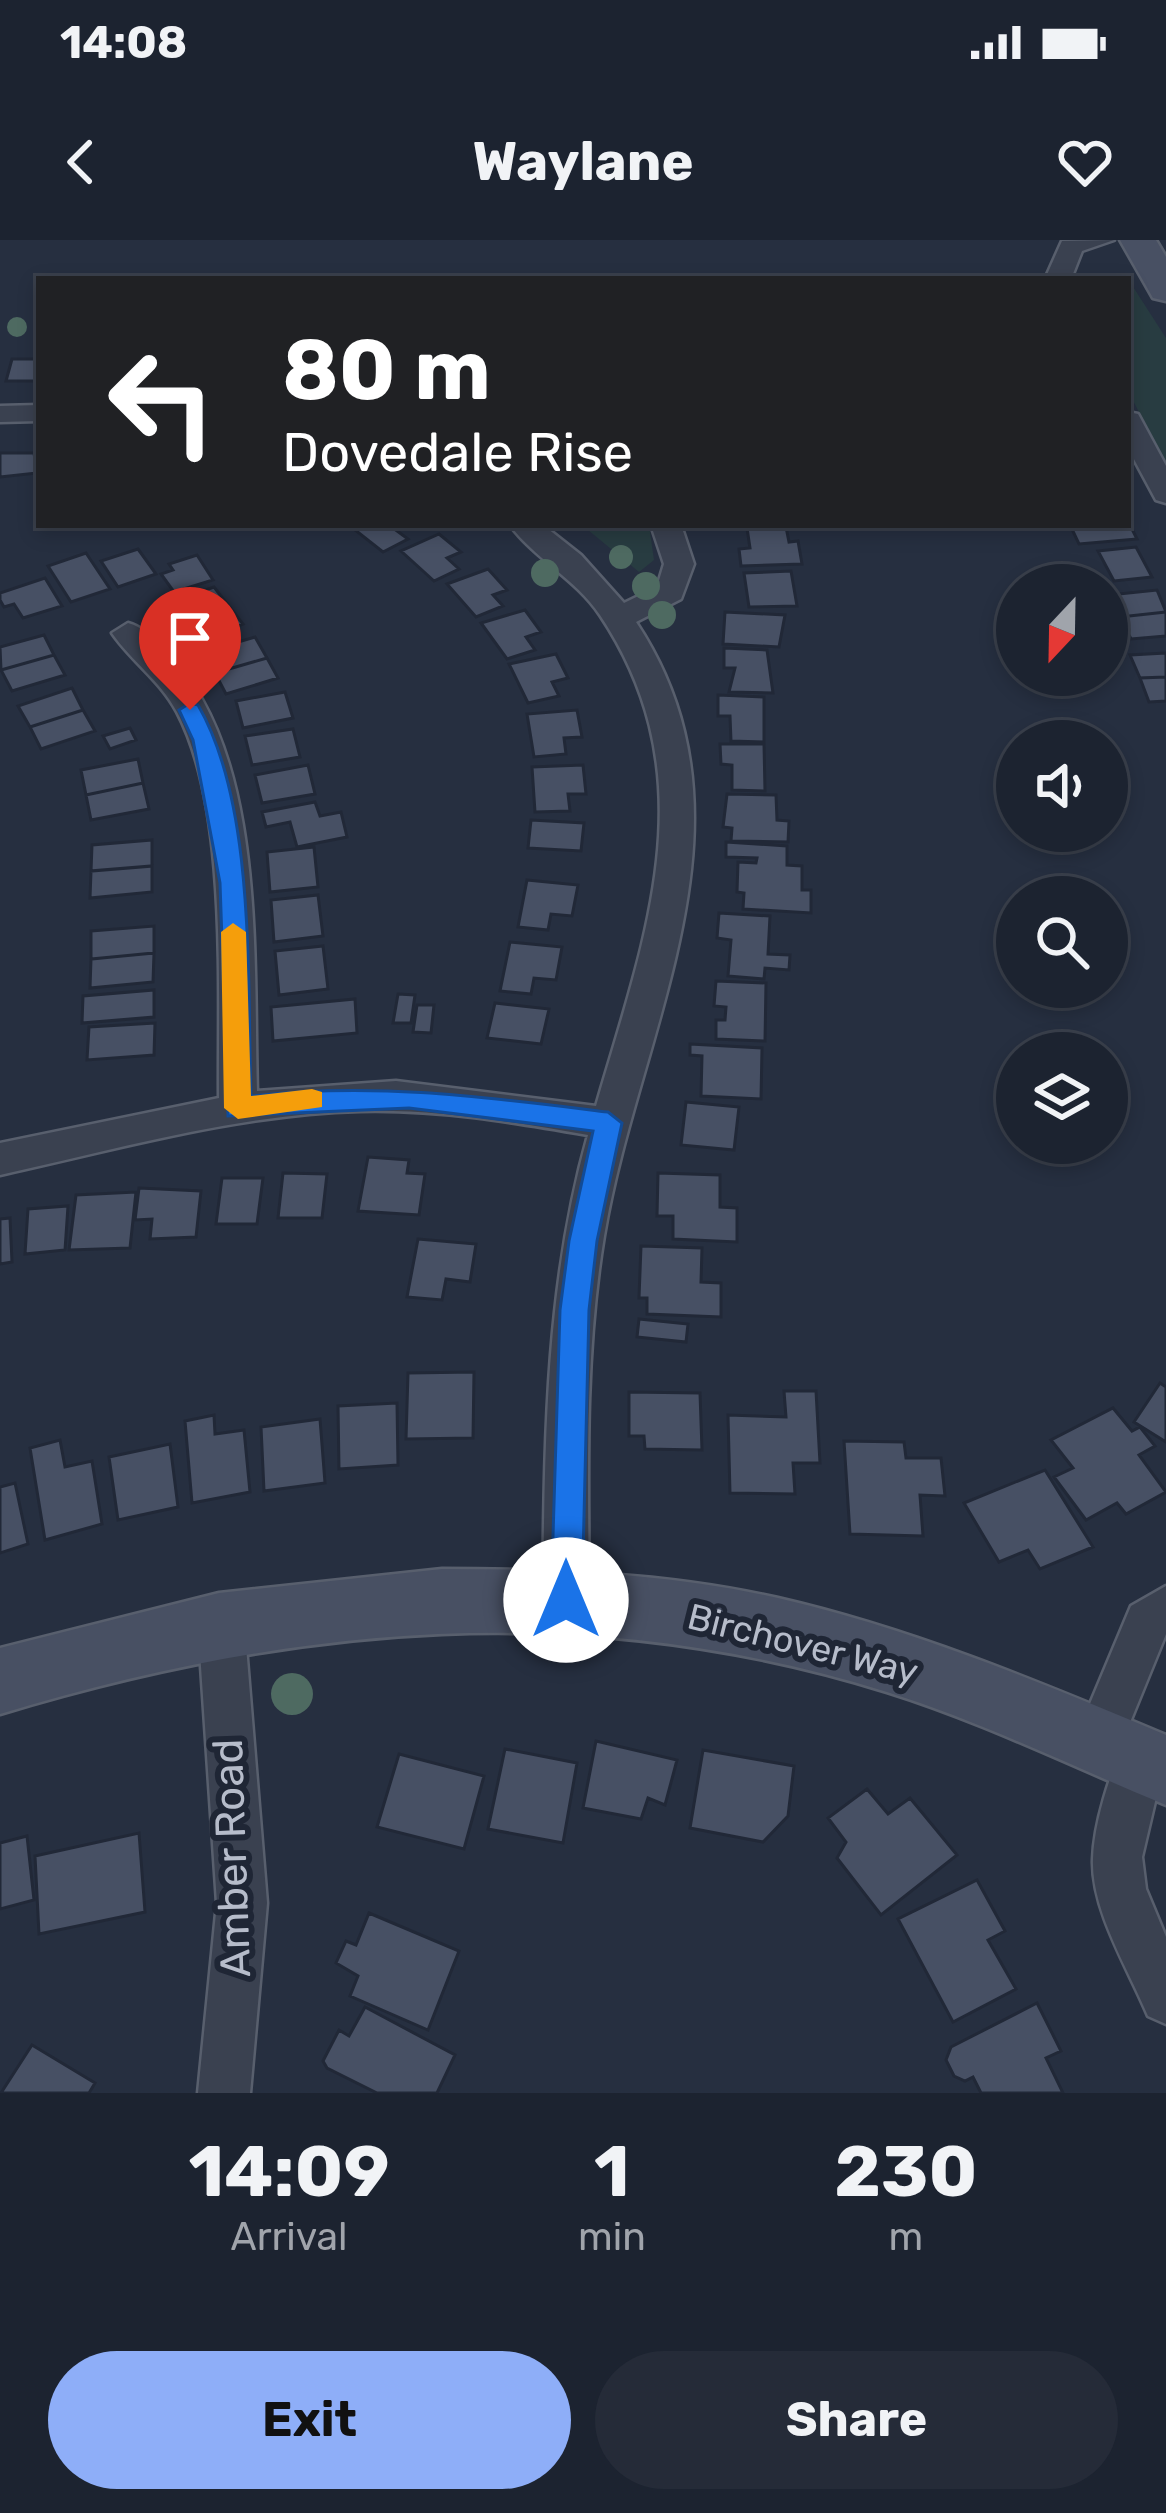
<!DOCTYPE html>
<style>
:root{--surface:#1c2330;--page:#252b38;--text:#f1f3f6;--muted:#a0a4ab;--line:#3a404c;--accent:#8eaef8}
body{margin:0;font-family:Rubik,sans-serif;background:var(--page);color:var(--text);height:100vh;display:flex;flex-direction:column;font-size:45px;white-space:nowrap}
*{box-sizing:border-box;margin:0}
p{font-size:39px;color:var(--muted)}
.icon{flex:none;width:66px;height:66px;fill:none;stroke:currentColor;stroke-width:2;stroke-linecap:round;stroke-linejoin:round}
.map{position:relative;height:1853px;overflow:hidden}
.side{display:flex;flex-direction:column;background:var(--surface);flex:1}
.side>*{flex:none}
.banner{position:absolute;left:36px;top:36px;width:1095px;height:252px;border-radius:0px;box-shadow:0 6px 18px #0003,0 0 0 3px var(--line);background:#202124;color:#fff;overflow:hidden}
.needle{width:78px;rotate:202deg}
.tools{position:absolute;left:996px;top:324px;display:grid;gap:24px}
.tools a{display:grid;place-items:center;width:132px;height:132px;border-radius:50%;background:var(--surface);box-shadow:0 6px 18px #0003,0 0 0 3px var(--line);font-size:60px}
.pin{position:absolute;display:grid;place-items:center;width:102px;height:102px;color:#fff;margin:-123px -51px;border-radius:50% 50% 50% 0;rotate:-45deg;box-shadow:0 0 12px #0007}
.pin .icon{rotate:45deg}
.me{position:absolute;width:132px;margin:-66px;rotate:0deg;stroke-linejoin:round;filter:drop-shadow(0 0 9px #0008)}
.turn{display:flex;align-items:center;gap:42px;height:252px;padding:0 48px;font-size:54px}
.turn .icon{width:156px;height:156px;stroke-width:2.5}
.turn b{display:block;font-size:84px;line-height:102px}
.eta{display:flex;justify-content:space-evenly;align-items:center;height:204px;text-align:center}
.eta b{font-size:72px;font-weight:700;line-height:84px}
.button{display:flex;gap:24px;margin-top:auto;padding:24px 48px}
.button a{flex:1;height:138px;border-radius:72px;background:var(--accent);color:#111;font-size:48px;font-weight:700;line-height:138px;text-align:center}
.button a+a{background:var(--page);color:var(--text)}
.status{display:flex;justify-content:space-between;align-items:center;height:84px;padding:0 60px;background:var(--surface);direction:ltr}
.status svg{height:33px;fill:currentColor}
header{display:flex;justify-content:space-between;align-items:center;height:156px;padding:0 48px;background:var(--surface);font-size:54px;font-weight:700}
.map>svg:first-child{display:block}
</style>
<div class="status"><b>14:08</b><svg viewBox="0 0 49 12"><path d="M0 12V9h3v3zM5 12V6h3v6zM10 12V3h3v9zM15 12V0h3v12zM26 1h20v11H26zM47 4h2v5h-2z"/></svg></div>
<header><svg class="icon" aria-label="back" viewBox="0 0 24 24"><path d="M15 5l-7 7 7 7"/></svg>Waylane<svg class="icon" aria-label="heart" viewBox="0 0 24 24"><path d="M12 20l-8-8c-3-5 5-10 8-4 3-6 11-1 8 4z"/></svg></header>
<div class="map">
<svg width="1166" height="1853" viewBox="0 0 1166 1853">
<rect width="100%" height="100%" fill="#262f40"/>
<path fill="#283c41" d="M1128 39 1166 98V224L1128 151Z
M582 285H649L654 320 639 332Z"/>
<path fill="#475064" stroke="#212837" stroke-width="3" d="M12 119H39L37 141H6Z
M0 213H34L37 233 0 237Z
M1128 281 1137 299 1079 304 1070 285H1128Z
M389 285 408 299 383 312 350 286Z
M786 287 789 302 798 301 802 324 741 326 739 309 750 308 747 288Z
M439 294 461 312 447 318 459 329 434 341 401 311Z
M1136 307 1152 337 1114 341 1098 311Z
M138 309 156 334 118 347 101 321Z
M86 313 110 349 71 362 48 326Z
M197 315 213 340 174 352 161 334 173 330 169 324Z
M488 329 507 350 493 355 503 366 476 377 447 344Z
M791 331 797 366 749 367 744 333Z
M45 338 62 366 23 378 14 364 4 367 0 360V353Z
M214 347 228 365 180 383 165 364Z
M1157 350 1166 372 1120 377 1109 355Z
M228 365 243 384 194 402 180 383Z
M525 370 541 392 526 397 535 410 507 419 481 383Z
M725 372 785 375 779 407 723 404Z
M1166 372V396L1131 399 1120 377Z
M44 395 54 415 1 430 0 407Z
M255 397 267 418 215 433 204 412Z
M724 408 767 410 773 453 729 452 735 428H724Z
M1166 413V437L1140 438 1130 415Z
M556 414 568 438 552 442 559 456 528 463 509 424Z
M54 415 65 435 12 451 1 430Z
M267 418 278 438 226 454 215 433Z
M1166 437V461L1149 462 1140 438Z
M72 448 83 470 30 487 18 466Z
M285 452 293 478 243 488 236 461Z
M718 455 764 457V502L731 501 730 476H718Z
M83 470 95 491 41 509 30 487Z
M577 470 582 497 564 498 566 514 534 517 527 474Z
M130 488 136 500 110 509 103 496Z
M293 489 300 517 252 525 245 496Z
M720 504H764L765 551 732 550V525L721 524Z
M138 519 143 543 86 555 81 530Z
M308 525 315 554 262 563 255 535Z
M583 525 586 554H568L570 571 535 572 532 527Z
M143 543 149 569 91 580 86 555Z
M727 554 776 555 777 580 789 581 788 602 731 601 732 588 723 587Z
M315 562 320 576 341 572 347 597 297 607 290 582 266 587 262 572Z
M531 580 584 583 581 611 528 608Z
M152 600V626L91 631 92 605Z
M726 602 787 606V625L802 626V650H811V673L743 669 744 653 737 652 738 622 756 623 757 618 726 617Z
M314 607 318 647 270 652 267 612Z
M152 626V652L90 658 91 631Z
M527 640 578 645 572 676 551 674 548 690 518 687Z
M318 655 323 696 274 702 271 660Z
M719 673 770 676 768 714 790 715 789 730 765 728 764 739 728 736 731 700 717 698Z
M154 686V713L91 719V691Z
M510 702 562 707 556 740 534 738 531 754 500 751Z
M323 706 328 749 279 755 275 711Z
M154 713 153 742 90 748 91 719Z
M716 741 766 743 765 801 716 799V780H725L726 767 714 766Z
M154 750V777L82 783 83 756Z
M398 754 415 755 411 783H393Z
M355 759 357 793 273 801 271 767Z
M495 763 549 769 541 804 487 798Z
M417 765H434L431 793 413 792Z
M155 783 154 815 87 820 89 787Z
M690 804 762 808 761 859 701 856 702 816 690 815Z
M686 862 739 867 734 910 681 905Z
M368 917 409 920 407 933 425 934 419 975 358 971Z
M283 933 327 934 322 978H278Z
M658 933 720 935V967L737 968V1002L673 999V976H657Z
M222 938H263L257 984H216Z
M139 948 201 951 196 997 150 999 152 979 135 980Z
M136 952 130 1008 69 1010 76 955Z
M68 966 65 1010 25 1014 28 969Z
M10 978 12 1022 0 1024V979Z
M418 999 476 1004 470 1042 446 1039 442 1060 407 1057Z
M641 1006 702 1008 701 1042 721 1043V1077L647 1074V1058H639Z
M639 1079 688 1084 686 1102 637 1097Z
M474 1132 473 1198 406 1199 408 1133Z
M1160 1143 1166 1147V1202L1134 1182Z
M784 1151H816L820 1223H793L795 1254 730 1253 728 1175 786 1177Z
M629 1152 700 1153 702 1210 645 1209 644 1196H629Z
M397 1163 398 1225 339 1229 338 1166Z
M1113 1168 1132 1191 1140 1187 1155 1206 1139 1215 1166 1252 1126 1274 1117 1263 1086 1280 1054 1237 1073 1228 1051 1200Z
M214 1175 215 1194 244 1190 250 1252 192 1263 185 1181Z
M320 1179 325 1243 264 1251 261 1187Z
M60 1200 65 1227 92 1221 102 1284 45 1300 30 1208Z
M844 1201 904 1202 906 1218H941L945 1256 920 1255 923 1296 850 1294Z
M170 1204 178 1267 118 1280 109 1217Z
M1045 1230 1093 1307 1040 1329 1028 1310 999 1322 964 1263Z
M15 1243 28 1304 0 1313V1247Z
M596 1501 677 1520 665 1565 648 1558 641 1579 583 1568Z
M505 1509 577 1523 563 1603 488 1589Z
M703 1510 794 1526 788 1576 763 1602 690 1588Z
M399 1514 484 1536 464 1609 377 1587Z
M867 1549 888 1574 910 1558 957 1615 881 1675 837 1618 846 1602 828 1578Z
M139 1593 145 1672 39 1694 35 1616Z
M27 1596 34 1660 0 1669V1603Z
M977 1640 1005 1691 988 1700 1016 1749 953 1782 898 1679Z
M369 1673 459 1711 428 1790 350 1756 358 1736 336 1723 346 1701 356 1705Z
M1037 1763 1061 1811 1046 1818 1063 1853H981L973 1837 965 1841 954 1836 946 1820 951 1807Z
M365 1767 455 1815 437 1853H377L327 1828 323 1821 339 1790 349 1796Z
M32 1805 95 1843 89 1853H1Z"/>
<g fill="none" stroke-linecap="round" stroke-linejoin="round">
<defs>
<path id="street" d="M1114 0 1082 11 1071 39H1045L1062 1Z
M39 165V181L0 182V166Z
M1128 172 1138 174 1166 226V263L1156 260 1128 208Z
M510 285H543L581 315 624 363 657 347 664 324 651 285H681L694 324 681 359 636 382C768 581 638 790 604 996 584 1117 588 1239 589 1360L582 1375 566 1381 550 1375 543 1360C545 1202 545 1048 588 895 513 882 437 869 360 871 239 874 118 909 0 935V903L219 858C218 749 228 568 177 472 160 440 132 422 112 393L128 383C143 387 153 399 164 410 267 507 253 720 257 851L396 841 596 866C645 697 709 538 600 375 576 339 535 319 510 285Z
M1166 1346V1394L1115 1519 1098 1525 1081 1519 1074 1502 1131 1366Z
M221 1360 237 1367 244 1382 267 1663 250 1853H198L217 1663 198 1382 205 1367Z
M1141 1495 1158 1502 1165 1519 1142 1617 1146 1649 1166 1697V1784L1148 1776C1129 1730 1091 1670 1093 1619 1094 1583 1110 1535 1124 1502Z"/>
<path id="secondary" d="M1120 0H1156L1166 17V61L1153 58Z
M442 1329C555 1329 668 1333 778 1358 913 1389 1039 1442 1166 1495V1565C1073 1527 983 1482 887 1452 586 1358 297 1384 0 1474V1408L219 1353Z"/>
</defs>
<use href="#street" stroke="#585f6d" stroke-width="5"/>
<use href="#secondary" stroke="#585f6d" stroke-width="5"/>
<use href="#street" fill="#3a4150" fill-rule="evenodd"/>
<use href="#secondary" fill="#485063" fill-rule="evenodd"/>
</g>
<g fill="#4e6a61">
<circle cx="17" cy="87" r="10"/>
<circle cx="621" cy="317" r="12"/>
<circle cx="545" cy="333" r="14"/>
<circle cx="646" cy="346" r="14"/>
<circle cx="662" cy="375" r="14"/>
<circle cx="292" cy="1454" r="21"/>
</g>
<path fill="#1a73e8" stroke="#114b97" stroke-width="3" d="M190 463 198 465C256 565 247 741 251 856 376 842 485 857 608 872L622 883 597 1001 589 1070 582 1360 578 1370 566 1375 555 1370 551 1360 560 1070 569 1001 593 891 409 868 228 876 220 643 193 500 179 470Z"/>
<path fill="#f59e0b" d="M233 683 246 692 251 856 312 849 322 852V867L238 879 224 868 221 692Z"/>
<g text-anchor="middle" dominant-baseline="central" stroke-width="12" stroke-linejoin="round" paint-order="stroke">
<g font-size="36" fill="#b6bcca" stroke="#1f2635">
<text transform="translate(803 1404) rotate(14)">Birchover Way</text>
</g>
<g font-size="42" fill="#b6bcca" stroke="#1f2635">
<text transform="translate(232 1618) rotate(-92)">Amber Road</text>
</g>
</g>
</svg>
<div class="tools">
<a><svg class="needle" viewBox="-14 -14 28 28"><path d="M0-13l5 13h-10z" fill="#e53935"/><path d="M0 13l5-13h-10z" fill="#a0a4ab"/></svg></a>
<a><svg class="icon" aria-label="sound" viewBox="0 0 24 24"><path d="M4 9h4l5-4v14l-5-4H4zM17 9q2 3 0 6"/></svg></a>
<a><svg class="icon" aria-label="search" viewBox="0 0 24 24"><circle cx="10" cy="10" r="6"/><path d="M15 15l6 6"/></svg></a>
<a><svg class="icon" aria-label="layers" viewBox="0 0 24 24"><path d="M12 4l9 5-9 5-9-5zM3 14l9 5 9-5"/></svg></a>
</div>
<div class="pin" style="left:190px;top:470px;background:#d93025"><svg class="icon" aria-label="arrive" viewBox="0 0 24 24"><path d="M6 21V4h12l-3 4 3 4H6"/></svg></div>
<svg class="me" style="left:566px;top:1360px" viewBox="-20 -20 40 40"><circle r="19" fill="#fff"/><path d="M0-13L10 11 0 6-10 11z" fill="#1a73e8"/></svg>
<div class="banner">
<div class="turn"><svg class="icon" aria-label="left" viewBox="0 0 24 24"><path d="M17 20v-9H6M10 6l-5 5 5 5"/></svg><div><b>80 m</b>Dovedale Rise</div></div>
</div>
</div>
<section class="side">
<div class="eta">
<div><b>14:09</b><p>Arrival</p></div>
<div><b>1</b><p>min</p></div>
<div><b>230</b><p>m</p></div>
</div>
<div class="button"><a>Exit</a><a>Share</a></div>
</section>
